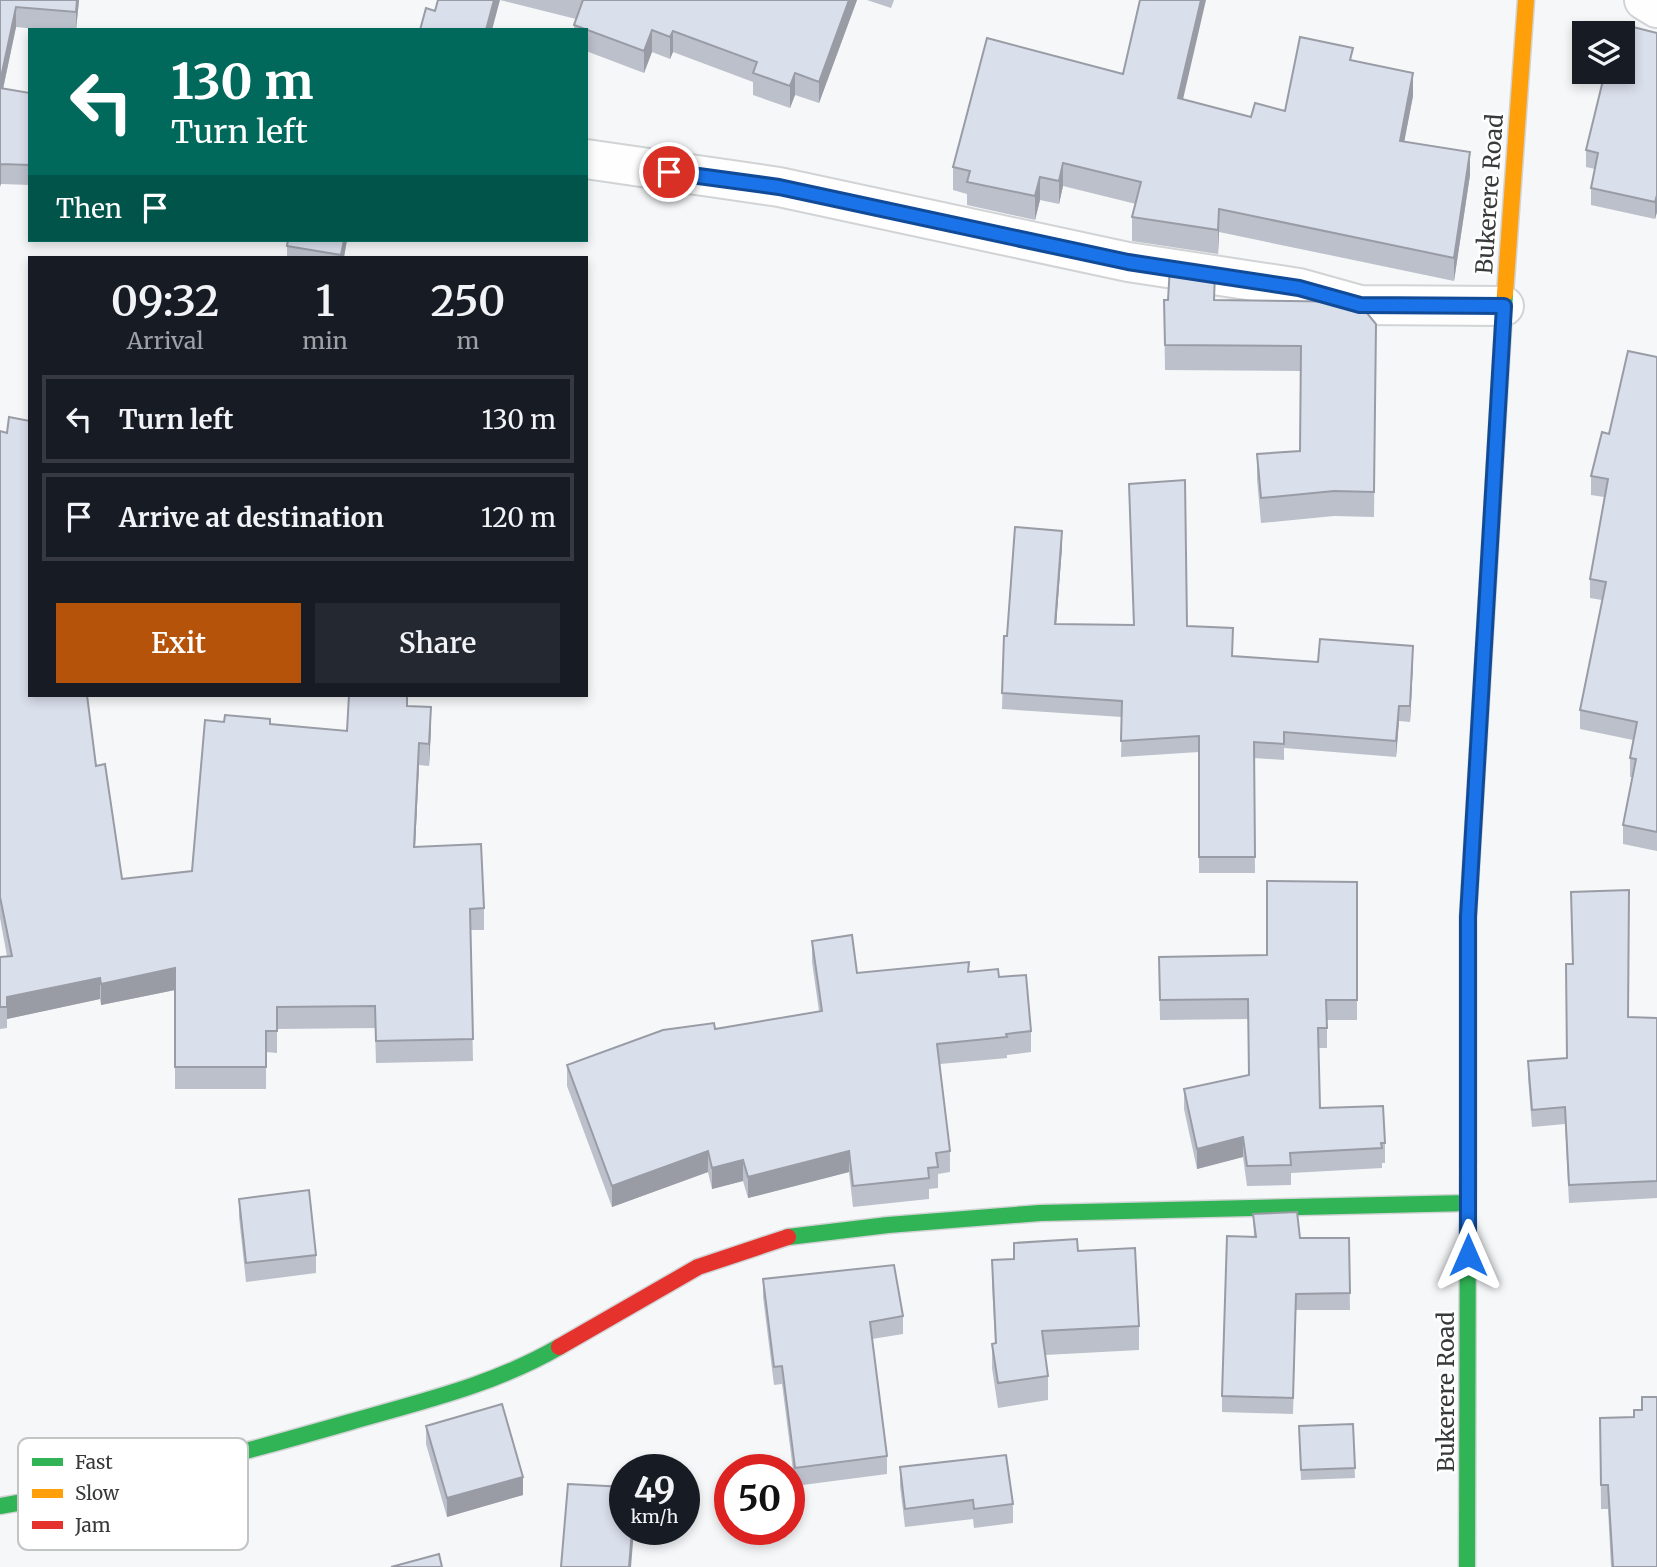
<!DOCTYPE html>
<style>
:root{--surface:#171b24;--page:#242831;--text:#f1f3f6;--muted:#9ea1a6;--line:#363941;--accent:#b45309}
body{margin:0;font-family:Merriweather,serif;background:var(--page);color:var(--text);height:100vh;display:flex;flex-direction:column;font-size:26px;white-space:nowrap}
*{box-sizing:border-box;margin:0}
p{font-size:23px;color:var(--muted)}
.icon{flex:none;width:38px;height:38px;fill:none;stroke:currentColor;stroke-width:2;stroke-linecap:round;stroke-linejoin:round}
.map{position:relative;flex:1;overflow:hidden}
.side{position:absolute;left:28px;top:256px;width:560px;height:441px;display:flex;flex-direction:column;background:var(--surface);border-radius:0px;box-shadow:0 4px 10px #0003}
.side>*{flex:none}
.hud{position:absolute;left:28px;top:28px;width:560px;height:214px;border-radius:0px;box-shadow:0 4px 10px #0003;background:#00695c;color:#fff;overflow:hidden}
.controls{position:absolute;left:1572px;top:21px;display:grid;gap:14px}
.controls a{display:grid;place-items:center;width:63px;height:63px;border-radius:0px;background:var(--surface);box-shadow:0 4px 10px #0003;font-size:35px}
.speed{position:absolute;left:609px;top:1454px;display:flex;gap:14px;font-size:35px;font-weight:700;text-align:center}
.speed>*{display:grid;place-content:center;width:91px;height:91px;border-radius:50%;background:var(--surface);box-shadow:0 4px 10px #0003;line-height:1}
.speed small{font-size:18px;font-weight:400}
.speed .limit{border:10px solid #d22;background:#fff;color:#111}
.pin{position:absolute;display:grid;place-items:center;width:60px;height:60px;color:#fff;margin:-30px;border:4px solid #fff;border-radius:50%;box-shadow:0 2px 7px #0007}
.me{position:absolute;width:77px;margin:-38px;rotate:0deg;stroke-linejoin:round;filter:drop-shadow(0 0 5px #0008)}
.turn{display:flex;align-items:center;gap:24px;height:147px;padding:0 28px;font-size:32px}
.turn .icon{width:91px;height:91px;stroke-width:2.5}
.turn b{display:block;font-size:49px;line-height:60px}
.then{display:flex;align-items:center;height:66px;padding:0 28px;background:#0003;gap:14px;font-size:26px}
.eta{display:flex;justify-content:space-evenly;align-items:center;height:119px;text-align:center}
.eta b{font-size:42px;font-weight:600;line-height:49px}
.primary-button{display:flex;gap:14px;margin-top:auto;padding:14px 28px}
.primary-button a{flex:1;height:80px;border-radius:0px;background:var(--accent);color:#fff;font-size:28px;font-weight:600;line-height:80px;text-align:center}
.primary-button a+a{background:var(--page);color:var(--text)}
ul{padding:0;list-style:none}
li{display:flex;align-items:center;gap:21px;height:88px;margin:0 14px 10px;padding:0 14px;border:4px solid var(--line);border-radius:0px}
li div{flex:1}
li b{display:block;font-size:26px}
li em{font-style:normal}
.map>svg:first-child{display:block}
</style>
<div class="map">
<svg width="1657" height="1567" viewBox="0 0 1657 1567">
<rect width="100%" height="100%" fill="#f6f7f9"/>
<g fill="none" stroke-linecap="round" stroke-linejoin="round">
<defs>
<path id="street" d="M1644 0 1657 8
M586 159 779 187 1128 262 1299 288 1360 305 1504 306"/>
<path id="fast" d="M1478 749 1505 294
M788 1237 888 1225 1040 1213 1468 1203
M0 1506C118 1486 235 1455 350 1422 423 1401 493 1385 559 1347
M1467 1567 1468 1160"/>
<path id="slow" d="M1505 294 1526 0"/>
<path id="jam" d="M1468 1160V917L1478 749
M559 1347 698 1267 788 1237"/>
</defs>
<use href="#street" stroke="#d2d3d4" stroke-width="42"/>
<use href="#fast" stroke="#d2d3d4" stroke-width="19"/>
<use href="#slow" stroke="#d2d3d4" stroke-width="19"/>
<use href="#jam" stroke="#d2d3d4" stroke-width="19"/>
<use href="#street" stroke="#fefefe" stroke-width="38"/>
<use href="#fast" stroke="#30b455" stroke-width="16"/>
<use href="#slow" stroke="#ff9f0a" stroke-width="16"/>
<use href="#jam" stroke="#e5322d" stroke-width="16"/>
</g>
<path fill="#bbc0cb" d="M0 0H79L76 30H47L16 27 3 89 30 93V185L1 184Z
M438 0H857L819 103 795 95 790 108 753 95V82L673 52 670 59 652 52 644 73 586 51V30H574V25L576 19 500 0 435 11Z
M867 0H894L891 8Z
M1657 33V212L1655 219 1591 205V188L1595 169 1586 167V150Z
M1353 61 1413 96 1404 141 1470 175 1454 281 1219 232 1218 254 1132 241V217L1136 204 1063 186 1059 204 1040 200 1035 220 967 205V194L953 190V167L1183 100 1251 117 1285 111Z
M347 240 344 257H287V246Z
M1164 300H1215L1376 324 1374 517 1334 516 1261 523 1257 479V454L1300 451V371L1165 370Z
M1657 357V851L1623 844V825L1632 777H1630V758L1633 740 1580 729V710L1602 600 1590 598V579L1604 497 1591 495V476L1609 434Z
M0 431 96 766 122 879 192 871 270 724 347 731 408 695 407 706 431 729 429 766 419 765 415 847 484 908V930H470L473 1061 376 1063 375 1028 277 1029V1053L266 1052V1089H175V990L101 1005 100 999 7 1019V1028L0 1029V957L7 956 0 918Z
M1129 484 1187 626 1232 656 1318 662H1413L1410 722 1399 721 1396 757 1284 748V760L1254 758 1255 873H1199V752L1121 757 1122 717 1002 709 1004 636H1007L1062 547 1056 624 1134 625Z
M1357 882V1020H1327V1048H1318L1320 1108 1385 1143V1163H1382V1168L1291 1173V1185L1247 1186 1243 1157 1197 1169 1184 1109V1089L1249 1075 1248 1019 1160 1020 1159 957 1267 955Z
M812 941 857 973 969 972 999 977 1031 1031V1052L1007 1055V1058L940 1064 950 1151V1172L938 1174V1188L929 1189V1199L853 1207 849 1172 748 1198 743 1181 712 1189 708 1172 612 1207 567 1086V1065L715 1029 819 1011 812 962Z
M1628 1017 1657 1018V1198L1569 1203 1565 1124 1532 1127 1528 1078V1061L1567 1058Z
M239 1199 316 1255V1273L246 1282 239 1217Z
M1253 1214 1300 1238H1349L1350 1310H1296L1293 1414 1222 1412V1396L1254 1237Z
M1014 1243 1078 1251 1139 1326V1350L1045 1355 1048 1376V1400L998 1408 992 1368V1344L995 1343 992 1284V1260L1014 1259Z
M763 1279 903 1316V1334L872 1339 887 1456V1474L795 1486 782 1384 774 1385 763 1297Z
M1642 1410 1657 1567H1611L1608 1509H1601L1600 1418 1634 1417Z
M1353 1424 1355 1478 1301 1480 1299 1435Z
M426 1426 523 1495 447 1517 426 1444Z
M900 1467 1013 1504V1523L974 1528 973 1519 905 1527 900 1486Z"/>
<path fill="#999ca5" d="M77 0H79L76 30V12Z
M494 0H500L492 30H486Z
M849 0H857L819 103V82Z
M1201 0H1206L1178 121V98Z
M16 7V27L0 103V82Z
M652 30V52L644 73V51Z
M673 31V52L670 59V37Z
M795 73V95L790 108V86Z
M1413 73V96L1400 164V141Z
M1470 152V175L1454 281V258Z
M1063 163V186L1059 204V181Z
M1 164V184L0 187V167Z
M1040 177V200L1035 220V196Z
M1657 195V212L1655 219V202Z
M1219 209V232L1218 254V230Z
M344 240H347L344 257H341Z
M1062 531V547L1055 640V624Z
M1413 646V662L1410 722V706Z
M1399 706V721L1396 757V741Z
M431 707V729L429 766V744Z
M419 743V765L414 868V847Z
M175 968V990L101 1005V984Z
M100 978V999L7 1019V997Z
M1243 1137V1157L1197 1169V1149Z
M708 1151V1172L612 1207V1186Z
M849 1151V1172L748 1198V1177Z
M743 1160V1181L712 1189V1168Z
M523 1477V1495L447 1517V1498Z
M632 1530H634L631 1567H629Z"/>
<path fill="#dadfec" stroke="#999ca5" stroke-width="2" d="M0 0H77L76 12 16 7 0 82Z
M438 0H494L486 30H420L426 8 435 11Z
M583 0H849L819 82 795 73 790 86 753 73 757 62 673 31 670 37 652 30 644 51 574 25Z
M1140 0H1201L1178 98 1251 117 1255 103 1285 111 1300 37 1353 48 1350 60 1413 73 1400 141 1470 152 1454 258 1219 209 1218 230 1132 217 1141 182 1063 163 1059 181 1040 177 1035 196 967 182 970 171 953 167 987 38 1123 74Z
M1617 23 1657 33V195L1655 202 1591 188 1598 153 1586 150 1605 72H1622V33H1615Z
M0 88 30 93V165L1 164 0 167Z
M288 240H344L341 255 287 246Z
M1170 266 1215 272 1214 300 1358 302 1376 324 1374 492 1334 491 1261 498 1257 454 1300 451 1301 346 1165 345 1164 300H1168Z
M1628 351 1657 357V832L1623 825 1636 759 1630 758 1637 722 1580 710 1606 582 1590 579 1608 479 1591 476 1602 432 1609 434Z
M9 417 30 421V695H87L96 766 105 764 122 879 192 871 205 720 224 722 225 715 270 719V724L347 731 349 695H407V706L431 707 429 744 419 743 414 847 481 844 484 908 470 909 473 1039 376 1041 375 1006 277 1007V1031H266V1067H175V968L101 984 100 978 7 997V1007H0V957L12 956 0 897V431L7 433Z
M1185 480 1187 626 1233 628 1232 656 1318 662 1320 639 1413 646 1410 706H1399L1396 741 1284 732V744L1254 742 1255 857H1199V736L1121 741 1122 701 1002 693 1004 636H1007L1015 527 1062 531 1055 624 1134 625 1129 484Z
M1267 881 1357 882V1000H1326L1327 1028H1318L1320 1108 1383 1106 1385 1143H1381L1382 1148 1290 1153 1291 1165 1247 1166 1243 1137 1197 1149 1184 1089 1249 1075 1248 999 1160 1000 1159 957 1267 955Z
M1629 890 1628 1017 1657 1018V1181L1569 1185 1565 1107 1532 1110 1528 1061 1567 1058 1566 964H1573L1571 892Z
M852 935 857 973 969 962 968 972 998 969 999 977 1026 975 1031 1031 1006 1034 1007 1037 937 1044 950 1151 936 1153 938 1167 928 1168 929 1178 853 1186 849 1151 748 1177 743 1160 712 1168 708 1151 612 1186 567 1065 663 1030 714 1023 715 1029 822 1011 812 941Z
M309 1190 316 1255 246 1263 239 1199Z
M1297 1212 1300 1238H1349L1350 1293 1296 1294 1293 1398 1222 1396 1227 1236 1256 1237 1253 1214Z
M1077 1239 1078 1251 1135 1248 1139 1326 1042 1331 1048 1376 998 1383 992 1344 996 1343 992 1260 1014 1259V1243Z
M894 1265 903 1316 870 1322 887 1456 795 1468 782 1366 774 1367 763 1279Z
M1642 1397H1657V1567H1613L1608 1485H1601L1600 1418 1634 1417V1410H1642Z
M502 1404 523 1477 447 1498 426 1426Z
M1353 1424 1355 1468 1301 1470 1299 1426Z
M1006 1455 1013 1504 974 1509 973 1500 905 1509 900 1467Z
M568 1484 625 1487V1530H632L629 1567H561Z
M439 1554 442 1567H391Z"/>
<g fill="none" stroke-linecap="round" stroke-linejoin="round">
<defs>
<path id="route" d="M669 172 779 187 1128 262 1299 288 1360 305 1504 306 1468 917V1255"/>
</defs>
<use href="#route" stroke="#114b97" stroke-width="18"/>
<use href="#route" stroke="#1a73e8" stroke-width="12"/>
</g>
<g text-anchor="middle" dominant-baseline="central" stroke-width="5" stroke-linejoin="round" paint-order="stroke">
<g font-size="23" fill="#38393a" stroke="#fff">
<text transform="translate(1489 194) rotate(-86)">Bukerere Road</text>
<text transform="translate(1445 1392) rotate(-90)">Bukerere Road</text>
</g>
</g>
<rect x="18" y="1438" width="230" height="112" rx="10" fill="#fff" stroke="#c3c4c4" stroke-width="2"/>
<rect x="32" y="1458" width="31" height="8" fill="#30b455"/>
<rect x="32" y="1489" width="31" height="9" fill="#ff9f0a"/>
<rect x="32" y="1521" width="31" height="8" fill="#e5322d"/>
<g font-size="19" fill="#38393a">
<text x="75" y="1469">Fast</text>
<text x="75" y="1500">Slow</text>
<text x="75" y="1532">Jam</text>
</g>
</svg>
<div class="controls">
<a><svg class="icon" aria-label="layers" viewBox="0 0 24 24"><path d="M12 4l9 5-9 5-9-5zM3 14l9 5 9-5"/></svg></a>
</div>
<div class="speed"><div>49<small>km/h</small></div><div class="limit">50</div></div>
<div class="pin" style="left:669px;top:172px;background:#d93025"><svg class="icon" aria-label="arrive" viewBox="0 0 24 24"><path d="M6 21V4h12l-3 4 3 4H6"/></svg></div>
<svg class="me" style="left:1468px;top:1255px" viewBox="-20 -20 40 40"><path d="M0-17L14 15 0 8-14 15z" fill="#1a73e8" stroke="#fff" stroke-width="4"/></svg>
<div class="hud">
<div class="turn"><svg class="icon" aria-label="left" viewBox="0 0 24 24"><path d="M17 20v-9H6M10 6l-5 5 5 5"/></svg><div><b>130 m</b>Turn left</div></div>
<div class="then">Then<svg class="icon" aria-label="arrive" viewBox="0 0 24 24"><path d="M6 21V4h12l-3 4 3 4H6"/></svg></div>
</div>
<section class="side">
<div class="eta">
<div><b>09:32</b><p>Arrival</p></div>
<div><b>1</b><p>min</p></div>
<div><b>250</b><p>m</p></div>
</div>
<ul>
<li><svg class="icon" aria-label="left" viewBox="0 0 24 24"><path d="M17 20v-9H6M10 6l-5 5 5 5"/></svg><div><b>Turn left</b></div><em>130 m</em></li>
<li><svg class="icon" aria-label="arrive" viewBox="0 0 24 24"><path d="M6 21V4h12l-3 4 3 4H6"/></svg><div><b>Arrive at destination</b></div><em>120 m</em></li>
</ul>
<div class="primary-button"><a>Exit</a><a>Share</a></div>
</section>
</div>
